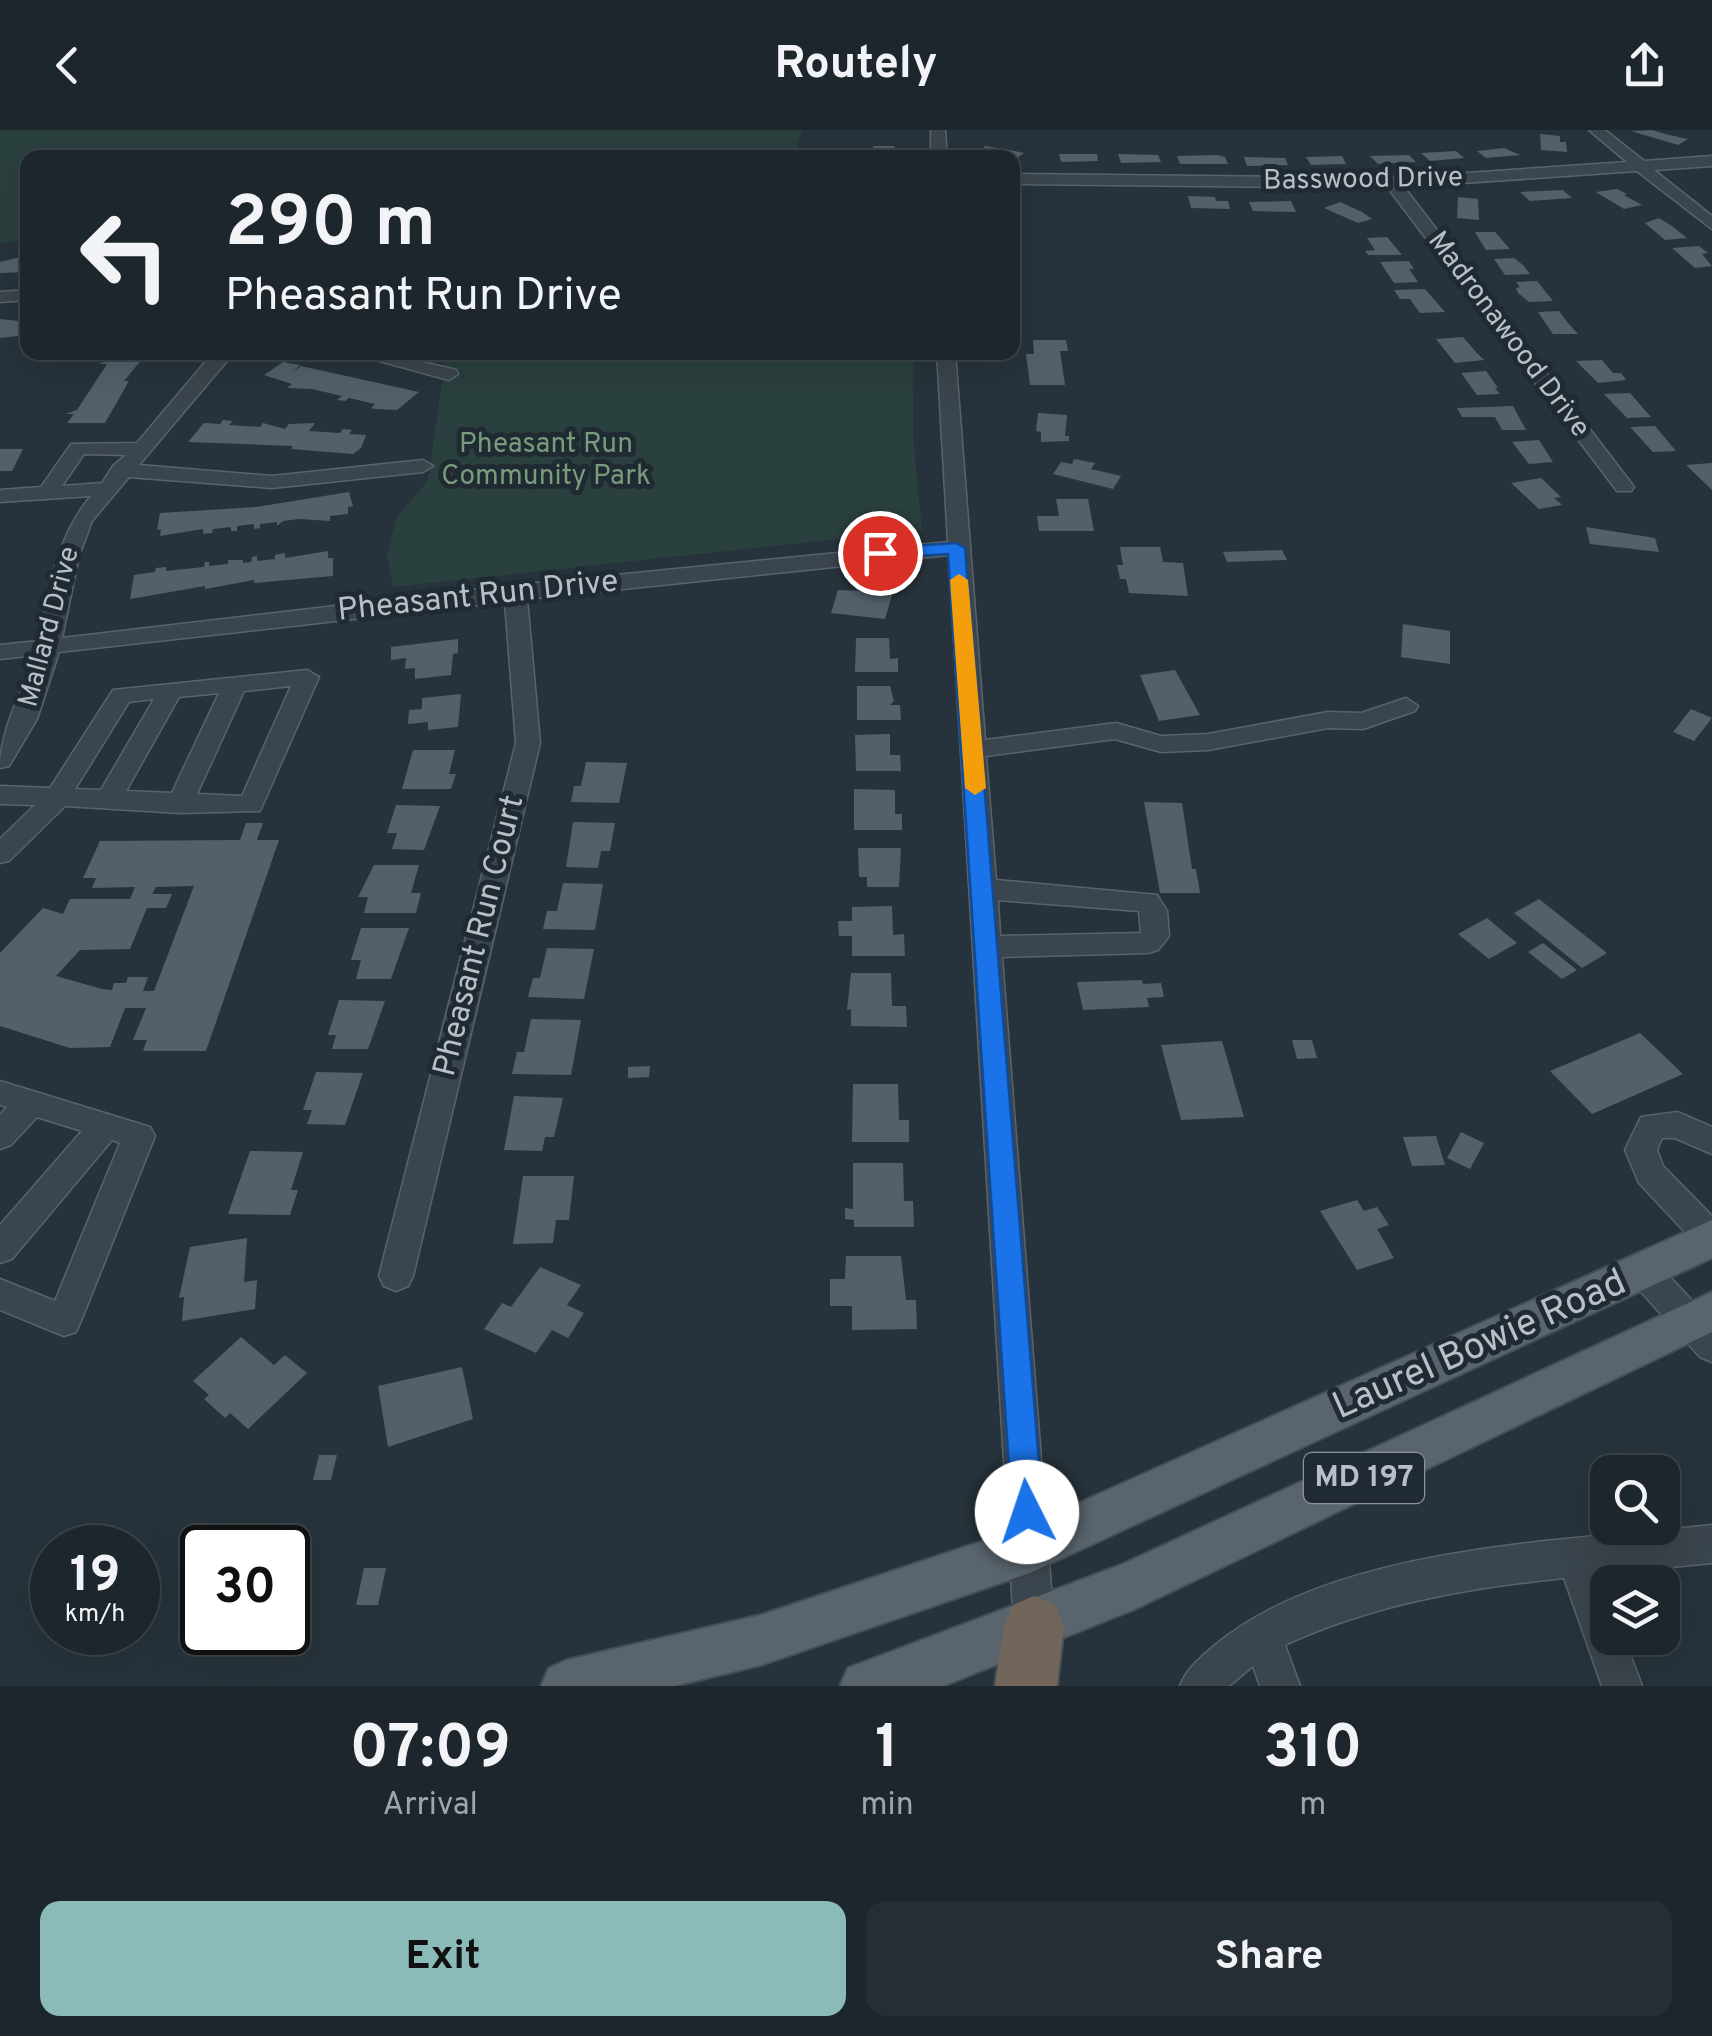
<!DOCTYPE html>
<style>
:root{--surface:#1d262d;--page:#252e35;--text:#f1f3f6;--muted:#a0a5aa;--line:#3b4349;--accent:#8bbbb9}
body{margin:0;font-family:Overpass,sans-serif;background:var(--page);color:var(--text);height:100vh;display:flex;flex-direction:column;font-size:38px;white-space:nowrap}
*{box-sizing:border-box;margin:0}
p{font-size:32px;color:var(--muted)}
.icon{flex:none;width:55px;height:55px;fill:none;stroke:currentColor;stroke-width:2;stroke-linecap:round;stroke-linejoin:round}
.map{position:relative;height:1556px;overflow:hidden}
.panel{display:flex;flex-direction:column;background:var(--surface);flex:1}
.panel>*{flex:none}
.hud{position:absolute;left:20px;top:20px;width:1000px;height:210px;border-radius:20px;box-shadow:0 10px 40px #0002,0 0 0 2px var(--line);background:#1d262d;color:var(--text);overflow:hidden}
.fabs{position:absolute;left:1590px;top:1325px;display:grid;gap:20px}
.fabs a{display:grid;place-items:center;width:90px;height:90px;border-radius:20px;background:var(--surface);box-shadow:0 10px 40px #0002,0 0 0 2px var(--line);font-size:50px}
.speed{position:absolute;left:30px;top:1395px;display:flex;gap:20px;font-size:50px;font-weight:700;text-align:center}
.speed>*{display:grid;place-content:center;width:130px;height:130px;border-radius:50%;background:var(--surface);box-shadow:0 10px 40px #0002,0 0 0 2px var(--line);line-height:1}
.speed small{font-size:25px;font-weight:400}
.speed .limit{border:5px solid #111;border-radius:15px;background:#fff;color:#111}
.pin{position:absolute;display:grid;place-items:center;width:85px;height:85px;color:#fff;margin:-42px;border:5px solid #fff;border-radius:50%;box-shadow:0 2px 10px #0007}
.me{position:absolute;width:110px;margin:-55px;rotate:356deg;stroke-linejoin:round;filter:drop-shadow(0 0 8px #0008)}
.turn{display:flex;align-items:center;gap:35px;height:210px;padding:0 40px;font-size:45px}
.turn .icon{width:130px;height:130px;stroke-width:2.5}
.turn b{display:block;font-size:70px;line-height:85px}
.eta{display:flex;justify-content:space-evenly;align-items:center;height:170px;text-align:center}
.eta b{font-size:60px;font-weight:700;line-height:70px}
.action{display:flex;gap:20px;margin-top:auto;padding:20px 40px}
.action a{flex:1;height:115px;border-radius:20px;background:var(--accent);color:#111;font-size:40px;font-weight:700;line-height:115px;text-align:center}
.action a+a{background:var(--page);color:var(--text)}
header{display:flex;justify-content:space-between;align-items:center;height:130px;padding:0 40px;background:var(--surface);font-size:45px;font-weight:700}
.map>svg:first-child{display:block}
</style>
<header><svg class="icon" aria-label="back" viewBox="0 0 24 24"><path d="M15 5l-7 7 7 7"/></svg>Routely<svg class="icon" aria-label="share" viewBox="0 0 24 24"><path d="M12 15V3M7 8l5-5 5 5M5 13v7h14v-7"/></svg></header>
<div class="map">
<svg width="1712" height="1556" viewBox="0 0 1712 1556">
<rect width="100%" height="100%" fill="#27333c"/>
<path fill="#2a403e" d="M0 0H802L795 28H28L27 111 0 113Z
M446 223H914L913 308 922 400 393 457 387 425 397 387 428 351Z"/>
<path fill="#53606a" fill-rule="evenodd" d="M1652 0 1669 5 1688 9 1678 15 1631 1Z
M1540 4 1560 6V12H1566L1567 22 1541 20Z
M873 16H895L893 26 873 28Z
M985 16 1010 20 1024 23 1012 32V28L978 25Z
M1504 18 1520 25 1486 28 1477 21Z
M1456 21 1464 28 1430 31 1421 23Z
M1059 24H1097L1098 31 1061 32Z
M1118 24 1158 25 1161 32 1121 33Z
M1217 25 1225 27 1228 34H1180L1177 26Z
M1409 25 1416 32 1378 34 1370 26Z
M1342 26 1346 34 1311 35 1306 27Z
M1244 27 1285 28 1288 35 1247 36Z
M1617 59 1627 64 1624 65 1642 75 1624 79 1596 62Z
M1563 60 1572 68 1530 71 1520 62Z
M1188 66 1215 67 1216 71H1228L1230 79 1191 78Z
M1458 67 1478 69 1479 90 1457 88Z
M1291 71 1296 82 1253 81 1249 72Z
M1340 72 1362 82 1372 89 1358 93 1324 78Z
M1659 88 1672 96 1687 108 1665 110 1645 93Z
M1475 102H1495L1510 119 1486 120Z
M1387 107 1402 125H1368L1365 121 1375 120 1367 108Z
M1699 116 1708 123 1702 124 1712 136 1695 138 1672 118Z
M21 127H28V142L0 143V132Z
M1514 128 1523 135 1530 144 1505 145 1494 129Z
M1409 131 1414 139H1409L1418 152 1394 153 1380 132Z
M1537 151 1553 171 1529 172 1518 163 1516 158 1520 157 1516 152Z
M1425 159 1445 182 1420 183 1410 169H1400L1394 160Z
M1559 181 1568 193 1578 204H1553L1538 182Z
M0 189 28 192V205L0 208Z
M1463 207 1476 222 1484 230 1455 233 1436 209Z
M1033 210H1066L1068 221H1060L1065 255H1030L1026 224H1034Z
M115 222H148L124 251H129L105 293H67L74 284H66L77 280 107 234H99L109 230Z
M1602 230 1613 243H1621L1626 250 1598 253 1576 231Z
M283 232 300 235 292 243 301 236 419 262 397 280 375 279 371 278 375 274 349 268 345 271 337 270 342 266 312 259 287 258 292 254 264 245Z
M1486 241 1498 258H1495L1500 264 1477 265 1461 243Z
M1630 263 1651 287 1627 288 1604 264Z
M1513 276 1526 300H1502L1495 287H1462L1457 278Z
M1038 283 1067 285 1065 306H1069V311L1041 312V302L1036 301Z
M223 290 233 291 229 295 260 297 263 293 285 299 289 294 315 293 309 301 340 303 343 299 352 300 349 304 366 305 361 318 353 324 291 319 293 316 188 312 204 293 220 294Z
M1655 296 1676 321 1653 322 1630 297Z
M1539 310 1553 332 1529 334 1512 312Z
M0 319H23L12 341H0Z
M1074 329 1095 333 1091 339 1121 346 1113 359 1053 344 1061 332 1072 334Z
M1712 333V360L1686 335Z
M1541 348 1561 367 1554 368 1562 375 1539 379 1511 353Z
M349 362 353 376 348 377V384L330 386V391L299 389 283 391 277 396V392L260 394V398L254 399V394L237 396V401H231V397L213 399 212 403 203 404V399L160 406 161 399 157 400 160 383 256 377Z
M1056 369H1088L1094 401H1039L1037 386H1059Z
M1586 397 1655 408 1659 422 1590 414Z
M1120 417H1160L1163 432 1183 433 1188 466 1129 463 1126 449H1120L1117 435H1123Z
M1282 420 1287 430 1227 432 1223 422Z
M328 421V428H333V446L254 453V450L205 459V456L130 469 134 445 155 442 156 438 166 437V441L204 437 205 432H209V436L228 434V430H243V433L251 432 252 427 257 426V431L275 429V425L285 423V428Z
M838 460 893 462 885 489 831 483Z
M1403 494 1450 501V534L1401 527Z
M856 508H889L890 529 898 528V542H855Z
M458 509V523L453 524 451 545 415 549V538L405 539 406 528 391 530V517Z
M1175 540 1200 585 1159 591 1140 545Z
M857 556H890L894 571 890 575H900L901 590H857Z
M461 564 458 597 428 600V592L408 594 409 580 422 579V568Z
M1691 579 1712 588 1694 611 1673 602Z
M890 604V625H900L901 641H856L855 605Z
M413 620H455L449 644H456L451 659H402Z
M586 632 627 633 619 673 571 672 574 656H581Z
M854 659 895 660V684H902V700H854Z
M1144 672 1182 673 1192 739H1196L1200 763H1160Z
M396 675 440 676 424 720 392 719 397 703H387Z
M573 692 615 693 610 721H601L598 738 566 737Z
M246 693H263L257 710H279L206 921H143L147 910H133L146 878H125L110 917 70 918 0 896V823L43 778 63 784 70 769H130L135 757 92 758 96 748H83L100 711 240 710ZM194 756 154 861H143L148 847H128L126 853H114L112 860 102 859 56 846 80 820 130 819 147 778H166L172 764H152L156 757Z
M858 718H901L899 757H867V747H859Z
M374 735H419L411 763H421L416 783H364L368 767H358Z
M563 753 603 754 595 800 543 799 547 781H557Z
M1539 769 1607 823 1582 838 1514 783Z
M892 776 893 805 904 804 905 826H852V806H839L838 791H852V777Z
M1487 788 1517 813 1489 829 1458 804Z
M361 798H409L391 849H356L361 830H351Z
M1543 813 1577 840 1562 849 1528 822Z
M547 818 594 819 584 869 528 867 533 848H540Z
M851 843H891L892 876H906L907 897 851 896V879L847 880Z
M1142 850 1143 854 1161 853 1164 867 1147 868 1149 877 1083 880 1077 852Z
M339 870 385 871 368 919H332L336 905H328Z
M531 889 581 890 571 945 512 944 517 922H524Z
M1640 903 1683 944 1592 984 1550 941Z
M1292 910H1312L1317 928 1297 929Z
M1222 911 1244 987 1181 990 1161 915Z
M650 936 649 947 628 948V937Z
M316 942 363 943 345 995 307 994 312 980H303Z
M853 954H898L899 990H909V1012H852Z
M514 966 563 968 554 1007H545L542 1021 504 1020Z
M1461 1002 1484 1013 1470 1039 1447 1028Z
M1436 1006 1445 1035 1412 1036 1403 1007Z
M250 1021 303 1022 291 1060H298L290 1085 228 1084Z
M853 1033H903L904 1071H913L914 1097H854V1090L845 1089V1078L853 1079Z
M523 1046H574L569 1090H556L553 1113 513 1114Z
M1357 1070 1364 1081 1377 1077 1389 1095 1377 1099 1394 1128 1357 1140 1320 1081Z
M247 1108 244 1152 257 1150 255 1179 182 1191 184 1167 179 1168 190 1117Z
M846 1126H901L906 1170H916L917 1199 852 1200V1176H830V1149H845Z
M540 1137 581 1155 567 1175 584 1183 568 1208 552 1200 536 1223 484 1199 502 1173 511 1177Z
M241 1207 274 1235 285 1225 307 1243 248 1299 230 1283 225 1288 204 1269 209 1265 193 1251Z
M462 1237 473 1289 388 1317 378 1256Z
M319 1325H337L331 1350H313Z
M364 1438H386L378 1475H356Z"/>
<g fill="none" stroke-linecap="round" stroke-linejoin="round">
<defs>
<path id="minor" d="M931 0H945L947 28H931Z
M1589 0H1605L1644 31 1712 26V36L1654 40 1712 86V99L1637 41 1404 57 1631 353 1634 357 1631 361H1617L1388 58 1012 54V44L1393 48 1627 32Z
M28 160V170L0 172V162Z
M240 222 226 232 139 335 272 346 423 330 433 336 423 342 272 358 129 347 92 391 79 426 62 508 515 455 948 412 937 222H955L985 610 1116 593 1161 606 1208 604 1328 582 1361 583 1406 568 1418 576 1415 581 1363 599 1328 598 1208 620 1161 622 1115 609 986 626 996 750 1157 765 1167 781 1169 806 1158 820 1148 823 1002 827 1054 1496 1048 1510 1034 1516 1020 1510 1014 1496 949 425 527 469 540 613 413 1146 408 1156 396 1161 384 1156 379 1146 516 613 505 472 59 522 37 589 9 636 0 638C0 600 22 562 35 525L0 529V515L39 511C50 459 56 407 91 366L0 372V360L41 357 71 314 137 313 212 224ZM84 324 126 325 113 336 102 353 62 356ZM998 770 1139 781 1141 803 1000 806Z
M346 222H381L456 240 458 244 449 250Z
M307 540 319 547 260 681 180 683 65 676 9 731 0 733V709L35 675 0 674V656L50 658 113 560ZM291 556 242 666 197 664 244 561ZM219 563 172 663 126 661 179 567ZM154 569 101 660 75 659 129 572Z
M0 951 150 997 155 1006 81 1191 76 1202 64 1206 0 1180V1149L55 1171 120 1013 112 1010 12 1129 0 1133V1095L82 1001 37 987 11 1015 0 1019V985L7 977 0 975Z
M1678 982 1712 997V1024L1675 1008H1662L1657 1020 1663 1036 1712 1086V1122L1700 1118 1639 1053 1625 1020 1641 987Z
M1644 1127 1656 1132 1712 1192V1232L1700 1227 1632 1152 1627 1142 1632 1132Z
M1712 1395V1433L1601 1444 1608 1461V1508H1624L1642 1556H1602L1564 1448C1468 1458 1374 1474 1285 1515L1300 1556H1260L1253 1536 1229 1556H1180C1187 1538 1200 1528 1214 1516 1333 1416 1562 1411 1712 1395Z"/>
<path id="major" d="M1712 1090V1128L1030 1443 761 1535 674 1556H541L549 1538 567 1530 761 1485 1025 1397Z
M1712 1162V1202L1135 1479 943 1556H840L848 1538 1123 1434Z"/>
<path id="highway" d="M1034 1466 1055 1475 1064 1496 1057 1556H995L1004 1496 1013 1475Z"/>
</defs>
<use href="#minor" stroke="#59636b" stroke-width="3"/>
<use href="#major" stroke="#444e56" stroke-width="4"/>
<use href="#highway" stroke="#465058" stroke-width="4"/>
<use href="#minor" fill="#3b454d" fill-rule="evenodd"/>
<use href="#major" fill="#59646d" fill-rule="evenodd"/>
<use href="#highway" fill="#726559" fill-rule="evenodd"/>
</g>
<path fill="#1a73e8" stroke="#114b97" stroke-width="2.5" d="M956 413 965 418 1043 1382 1038 1392 1027 1397 1016 1392 1012 1382 948 424 880 428 871 423 880 418Z"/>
<path fill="#f59e0b" d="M959 444 968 450 986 658 975 665 965 658 950 450Z"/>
<g text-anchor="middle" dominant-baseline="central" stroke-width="10" stroke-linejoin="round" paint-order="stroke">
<g font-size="28" fill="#b7c0c8" stroke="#202a32">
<text transform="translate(1363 50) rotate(-1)">Basswood Drive</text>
<text transform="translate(1508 205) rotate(53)">Madronawood Drive</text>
<text transform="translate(50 497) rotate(-75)">Mallard Drive</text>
</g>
<g font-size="28" fill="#789b7b" stroke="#202a32">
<text x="546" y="315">Pheasant Run<tspan x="546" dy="32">Community Park</tspan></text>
</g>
<rect fill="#202a32" stroke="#8a939b" stroke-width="2.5" x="1304" y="1323" width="120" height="50" rx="8"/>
<g font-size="30" font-weight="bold" fill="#b7c0c8">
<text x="1364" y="1348">MD 197</text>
</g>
<g font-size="32" fill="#b7c0c8" stroke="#202a32">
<text transform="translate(478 467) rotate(-6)">Pheasant Run Drive</text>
<text transform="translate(480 806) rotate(-76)">Pheasant Run Court</text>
</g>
<g font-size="38" fill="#b7c0c8" stroke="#202a32">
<text transform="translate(1480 1216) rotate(-24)">Laurel Bowie Road</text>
</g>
</g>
</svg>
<div class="fabs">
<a><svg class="icon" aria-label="search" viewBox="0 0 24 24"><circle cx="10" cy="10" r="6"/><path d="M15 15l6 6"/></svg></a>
<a><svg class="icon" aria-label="layers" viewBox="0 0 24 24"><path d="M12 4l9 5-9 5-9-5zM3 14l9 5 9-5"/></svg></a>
</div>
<div class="speed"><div>19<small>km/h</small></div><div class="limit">30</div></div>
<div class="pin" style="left:880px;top:423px;background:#d93025"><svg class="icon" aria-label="arrive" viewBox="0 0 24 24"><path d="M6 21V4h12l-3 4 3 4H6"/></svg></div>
<svg class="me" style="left:1027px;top:1382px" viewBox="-20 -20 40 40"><circle r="19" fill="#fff"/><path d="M0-13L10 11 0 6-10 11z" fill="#1a73e8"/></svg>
<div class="hud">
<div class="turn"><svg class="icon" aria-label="left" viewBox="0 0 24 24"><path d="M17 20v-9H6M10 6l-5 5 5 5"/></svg><div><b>290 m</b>Pheasant Run Drive</div></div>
</div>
</div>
<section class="panel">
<div class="eta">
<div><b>07:09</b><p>Arrival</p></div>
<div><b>1</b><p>min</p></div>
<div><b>310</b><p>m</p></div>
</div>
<div class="action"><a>Exit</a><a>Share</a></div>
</section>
